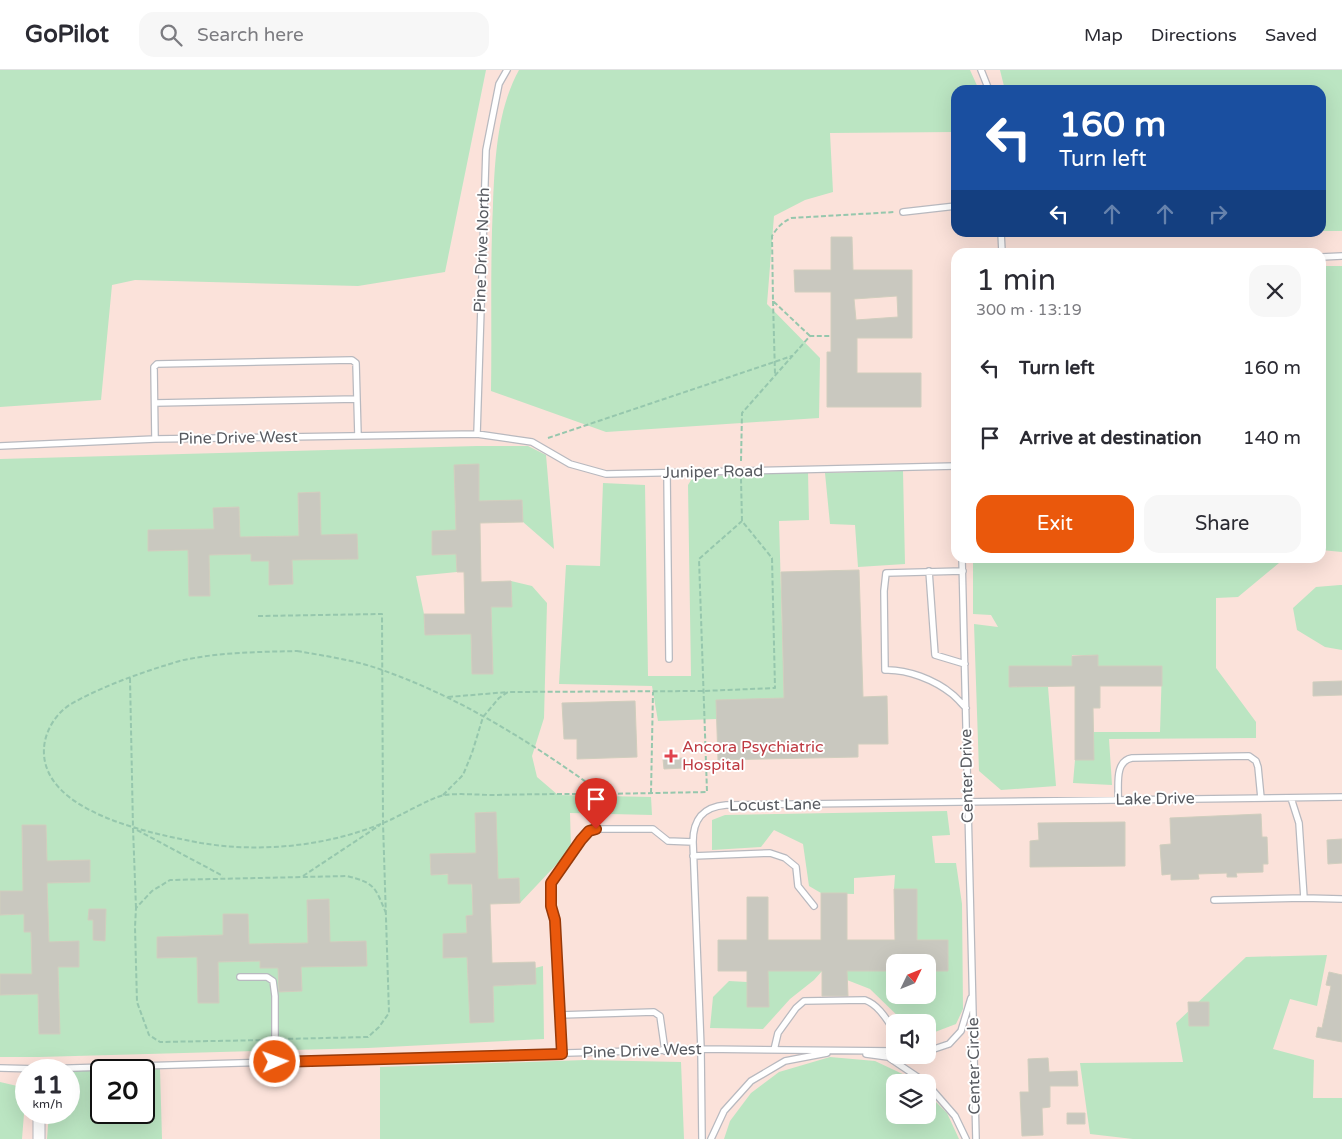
<!DOCTYPE html>
<meta charset="utf-8">
<style>
:root{--surface:#fff;--page:#f7f7f7;--text:#2b2b33;--muted:#7c7c81;--line:#e1e1e2;--accent:#ea580c}
body{margin:0;font-family:"Varela Round",sans-serif;background:var(--page);color:var(--text);height:100vh;display:flex;flex-direction:column;font-size:19px;white-space:nowrap}
*{box-sizing:border-box;margin:0}
p{font-size:16px;color:var(--muted)}
.icon{flex:none;width:28px;height:28px;fill:none;stroke:currentColor;stroke-width:2;stroke-linecap:round;stroke-linejoin:round}
.map{position:relative;flex:1;overflow:hidden}
.details{position:absolute;left:951px;top:178px;width:375px;height:315px;display:flex;flex-direction:column;background:var(--surface);border-radius:15px;box-shadow:0 5px 20px #0002}
.details>*{flex:none}
.hud{position:absolute;left:951px;top:15px;width:375px;height:152px;border-radius:15px;box-shadow:0 5px 20px #0002;background:#1a4fa0;color:#fff;overflow:hidden}
.needle{width:32px;rotate:47deg}
.fabs{position:absolute;left:886px;top:884px;display:grid;gap:10px}
.fabs a{display:grid;place-items:center;width:50px;height:50px;border-radius:10px;background:var(--surface);box-shadow:0 5px 20px #0002;font-size:25px}
.speed{position:absolute;left:15px;top:989px;display:flex;gap:10px;font-size:25px;font-weight:700;text-align:center}
.speed>*{display:grid;place-content:center;width:65px;height:65px;border-radius:50%;background:var(--surface);box-shadow:0 5px 20px #0002;line-height:1}
.speed small{font-size:12px;font-weight:400}
.speed .limit{border:2px solid #111;border-radius:8px;background:#fff;color:#111}
.pin{position:absolute;display:grid;place-items:center;width:42px;height:42px;color:#fff;margin:-51px -21px;border-radius:50% 50% 50% 0;rotate:-45deg;box-shadow:0 0 5px #0007}
.pin .icon{rotate:45deg}
.me{position:absolute;width:55px;margin:-28px;rotate:88deg;stroke-linejoin:round;filter:drop-shadow(0 0 4px #0008)}
.turn{display:flex;align-items:center;gap:18px;height:105px;padding:0 25px;font-size:22px}
.turn .icon{width:65px;height:65px;stroke-width:2.5}
.turn b{display:block;font-size:35px;line-height:42px}
.lanes{display:flex;align-items:center;height:48px;padding:0 25px;background:#0003;justify-content:center;gap:25px;direction:ltr}
.lanes .off{opacity:.35}
.round{display:grid;place-items:center;flex:none;width:52px;height:52px;border-radius:15px;background:var(--page)}
.head{display:flex;align-items:center;justify-content:space-between;height:85px;padding:0 25px}
h1{font-size:30px;font-weight:600;line-height:38px}
.cta{display:flex;gap:10px;margin-top:auto;padding:10px 25px}
.cta a{flex:1;height:58px;border-radius:15px;background:var(--accent);color:#fff;font-size:20px;font-weight:600;line-height:58px;text-align:center}
.cta a+a{background:var(--page);color:var(--text)}
ul{padding:0;list-style:none}
li{display:flex;align-items:center;gap:15px;height:70px;padding:0 25px}
li div{flex:1}
li b{display:block;font-size:19px}
li em{font-style:normal}
header{display:flex;align-items:center;gap:30px;box-sizing:border-box;height:70px;padding:0 25px;background:var(--surface);border-bottom:1px solid var(--line)}
header strong{font-size:24px}
nav{display:flex;gap:28px;margin-inline-start:auto;font-size:18px}
.search{width:350px;height:45px;background:var(--page);display:flex;align-items:center;gap:12px;box-sizing:border-box;padding:0 18px;border-radius:15px;color:var(--muted);font-size:19px}
.map>svg:first-child{display:block}
</style>
<header>
<strong>GoPilot</strong>
<div class="search"><svg class="icon" aria-label="search" viewBox="0 0 24 24"><circle cx="10" cy="10" r="6"/><path d="M15 15l6 6"/></svg>Search here</div>
<nav><a>Map</a><a>Directions</a><a>Saved</a></nav>
</header>
<div class="map">
<svg width="1342" height="1069" viewBox="0 0 1342 1069">
<rect width="100%" height="100%" fill="#ecebdf"/>
<path fill="#fbe2da" fill-rule="evenodd" d="M0 0 445 202 486 0H1000L1005 20H956V162H1321V161H1342V1028H1313L1272 979 1290 928 1317 936 1246 887 1228 1069H0ZM956 182H1321V488H956ZM895 892H928V925H895ZM895 952H928V985H895ZM26 1000H69V1042H26ZM101 1000H144V1042H101ZM895 1012H928V1045H895Z"/>
<path fill="#bbe5c2" fill-rule="evenodd" d="M0 0H486L445 202 358 216 135 210 112 215 101 330 0 337Z
M519 0H970L979 20H956V62L830 63 833 122 805 130 774 146 767 234 820 288 819 348 606 362 491 321C492 259 490 196 493 134 495 89 497 40 519 0Z
M1000 0H1342V161H1321V20H1005Z
M1321 196H1342V482L1321 480Z
M477 376H528L546 385 554 479 523 452 522 430 479 431V395H454L456 460 432 461V485L456 484 457 502 416 506 424 544 425 565 471 564 472 604 493 603 491 537H512L511 511 532 516 547 533 544 648 532 686 537 707 558 725 651 727 652 745 570 743 571 779 520 833 519 808 498 809 495 742 475 743 476 783 430 784 431 805 471 804 473 845 466 846 467 863 443 865V888L467 887 470 952H494L493 916 535 914V898L543 896 544 969 368 978 39 987H0V925L38 924 39 964 60 963 58 897H79V872H49L47 813 90 812 89 790 47 791 46 755H22L23 821H0V389ZM320 422 321 465 357 489 292 490 293 514 270 515 269 491H251V484L209 485 210 526H190L188 480 148 481V460L214 459V438L239 437 240 467 299 466 298 423ZM329 829 330 872 366 871 367 895 301 897 302 921 279 922 278 898H260V891L218 892 219 932 199 933 197 887 158 888 157 867 223 865V844H248L249 874 308 873 307 830Z
M808 401 809 450 779 451 784 628 717 649 658 651 652 616 559 614 566 495 600 496 603 413 645 415 648 606H691L688 415 693 407Z
M903 401 905 494 858 497 855 455 830 454 825 403Z
M973 488H1285L1238 527 1216 528V598L1256 652V668L1109 669 1112 715 1073 713 1075 690 1093 662H1160L1162 596H1098V585H1072V596H1009V617H1048L1056 716 1001 720 979 701 974 554 998 557 991 545 973 544Z
M1340 515H1342V580L1325 577 1297 560 1293 538 1316 517Z
M947 741 950 765 932 766 935 793H956L962 834 963 939 956 954 935 962H928V952H904L870 919 847 910V901H895V934H920V925H928V901H948V870H917V819H894L895 805 854 808V824L821 823 809 816 803 774 774 760 761 777 712 780V750L725 745Z
M24 844V862H31L32 904H0V845Z
M1327 885 1317 936 1290 929 1273 979 1314 990 1313 1028H1342V1069H1133L1090 1064 1080 993 1183 992 1176 953 1246 887Z
M768 901H822L814 910 790 929 763 959 710 958 713 927 729 911 747 912V937H768Z
M830 987 875 991 911 1008 916 1012H895V1045H928V1024L947 1043 959 1069H724L730 1051 751 1023 779 1002Z
M585 990 681 992 684 1069H380V997Z
M160 999 162 1069H47L49 1043 69 1042V1001L101 1000V1042H144V1000H126Z
M0 1012 26 1018 22 1069H0Z"/>
<path fill="#c9c8bf" stroke="#d0cebe" fill-rule="evenodd" d="M831 167H852L853 200H912V268H857V303H921V337H827V282H831V222H795L794 200H831ZM897 226 898 247 856 250 854 229Z
M479 394V431L522 430 523 452 480 453 481 512 511 511 512 537H491L493 604H472L471 564 425 565 424 544H465L464 502H457L456 484 432 485V461L456 460 454 395Z
M320 422 321 465 357 464 358 489 292 490 293 514 269 515V491H251V484L209 485 210 526H189L188 480 148 481V460L214 459 213 438 239 437 240 467 299 466 298 423Z
M859 500 863 627 887 626 888 674H858V687L718 690 716 630 784 628 781 502Z
M1098 585V596H1162V616H1100V638H1093L1094 690H1075V616L1009 617V596H1072V586Z
M1342 611V625L1313 626V612Z
M635 631 637 687 577 689V669H564L562 633Z
M684 688V698L664 699 663 689Z
M496 742 498 809 519 808 520 833 490 834 492 893 535 892 536 914 493 916 494 952 470 953 467 887 443 888V864L467 863 466 846 473 845 472 814H448V804L431 805 430 784 476 783 475 743Z
M1261 744 1262 767H1267L1268 794H1263V802L1236 803 1237 807H1227V803L1198 804 1199 809 1171 810V804L1162 805 1160 775 1171 774 1170 748Z
M1125 752V796L1030 797V771L1039 770 1038 753Z
M22 755H46L47 791 90 790V812L47 813 49 872 79 871V897H58L60 964H39L38 924 0 925V904H32L31 862H24V844L0 845V821H23Z
M1342 769V793L1328 794 1327 770Z
M894 819H917V870H948V901H928V892H895V901H847L848 926H822V901H768L769 937H747V901H718V870H747V827H768V870H821V823H847V870H895Z
M329 829 330 872 366 871 367 896 301 897 302 921 279 922 278 898H260V891L218 892 219 933H198L197 887 157 888V867L223 865V844H248L249 874 308 873 307 830Z
M89 839H106L105 871 93 870V850H88Z
M1329 902 1342 905V972L1316 967 1318 957 1322 958 1331 916 1326 915Z
M1188 932H1209V956H1189Z
M1048 988 1049 1002 1077 1001 1078 1016H1050V1037L1042 1038 1043 1065 1022 1066 1020 1022H1029L1028 989Z
M1067 1043H1085V1054H1067Z"/>
<g fill="none" stroke-linecap="round" stroke-linejoin="round">
<defs>
<path id="lane" d="M981 0 989 20
M903 142 956 136
M1001 162 1002 182
M1321 187 1342 186
M155 333 357 329
M477 364 486 80 499 14 507 0
M155 369 154 297 157 294 352 290 356 293 358 366
M0 376 155 369 477 364 532 372 570 394 606 404 956 396
M667 404 669 589
M962 488 976 1069
M929 501 935 585 965 594
M963 501 886 503 884 521 885 600C907 599 935 610 952 624 957 628 961 633 966 638
M1291 728 1299 753 1304 828 1342 829
M1118 730C1119 716 1114 691 1132 688L1249 686 1256 691 1258 697 1261 728
M693 786 770 783 785 788 796 797 798 816 814 836
M1214 830 1304 828
M240 907H267L273 911 275 926V992
M560 945 654 942 660 946 665 981
M774 980 778 963 796 938 804 931 865 930C879 935 887 950 895 962
M928 981 949 974 961 961 971 928
M562 984 555 850 551 836V813L581 770 589 761 596 759H653L668 771 693 772
M866 984 888 987 925 1012
M0 998 39 999 701 979 895 981
M928 1015 955 1046 966 1069
M702 1069 701 979 693 772C693 750 702 737 726 735L1342 727
M711 1069 724 1041 751 1011 785 991 827 983"/>
<path id="street" d="M39 1000V999
M39 1069V1042"/>
</defs>
<use href="#lane" stroke="#b8b9bf" stroke-width="8"/>
<use href="#street" stroke="#b8b9bf" stroke-width="13"/>
<path stroke="#96c7ad" stroke-width="2" stroke-dasharray="5 2.5" stroke-linecap="butt" d="M773 231 775 304
M810 266 773 231 772 166C777 158 781 153 791 148L895 142
M548 368 792 286
M741 391 742 343 810 266H831
M258 546 382 544 383 753 389 943 379 957 368 967 282 969
M297 581C325 586 355 590 382 600 462 628 535 675 603 724 567 724 531 724 495 725 478 725 461 723 445 725 431 727 399 747 383 753 328 776 261 783 201 773 154 764 40 743 44 678 45 661 56 643 71 634 99 618 132 606 163 596 171 594 180 590 189 589 224 582 261 582 297 581Z
M130 608 133 758
M448 627 508 622
M651 723 653 622
M603 724 707 722 699 489 742 451
M443 725 463 705 472 683 483 647 499 628 508 622 703 621 775 618 772 488 742 451 741 409
M133 758 136 838
M137 760 223 806
M303 806 380 755
M268 970 160 972 149 965 137 932 135 857 136 838 152 821 170 810 347 806C375 813 375 817 386 843"/>
<use href="#lane" stroke="#fff" stroke-width="5.5"/>
<use href="#street" stroke="#fff" stroke-width="11"/>
</g>
<g fill="none" stroke-linecap="round" stroke-linejoin="round">
<defs>
<path id="route" d="M275 992 562 984 555 850 551 836V813L581 770 589 761 596 759"/>
</defs>
<use href="#route" stroke="#983908" stroke-width="12"/>
<use href="#route" stroke="#ea580c" stroke-width="9"/>
</g>
<path fill="#e0444e" stroke="#fff" stroke-width="2" d="M668.5 678.5h5v5h5v5h-5v5h-5v-5h-5v-5h5z"/>
<g text-anchor="middle" dominant-baseline="central" stroke-width="4" stroke-linejoin="round" paint-order="stroke">
<g font-size="16" fill="#585b61" stroke="#fff">
<text transform="translate(482 180) rotate(-88)">Pine Drive North</text>
<text transform="translate(238 368) rotate(-1)">Pine Drive West</text>
<text transform="translate(713 402) rotate(-1)">Juniper Road</text>
<text transform="translate(967 706) rotate(-91)">Center Drive</text>
<text transform="translate(1155 729) rotate(-1)">Lake Drive</text>
<text transform="translate(775 735) rotate(-1)">Locust Lane</text>
<text transform="translate(642 981) rotate(-2)">Pine Drive West</text>
<text transform="translate(974 996) rotate(-91)">Center Circle</text>
</g>
<g font-size="16" fill="#be3a42" stroke="#fff" text-anchor="start">
<text x="682" y="677">Ancora Psychiatric<tspan x="682" dy="18">Hospital</tspan></text>
</g>
</g>
</svg>
<div class="fabs">
<a><svg class="needle" viewBox="-14 -14 28 28"><path d="M0-13l5 13h-10z" fill="#e53935"/><path d="M0 13l5-13h-10z" fill="#7c7c81"/></svg></a>
<a><svg class="icon" aria-label="sound" viewBox="0 0 24 24"><path d="M4 9h4l5-4v14l-5-4H4zM17 9q2 3 0 6"/></svg></a>
<a><svg class="icon" aria-label="layers" viewBox="0 0 24 24"><path d="M12 4l9 5-9 5-9-5zM3 14l9 5 9-5"/></svg></a>
</div>
<div class="speed"><div>11<small>km/h</small></div><div class="limit">20</div></div>
<div class="pin" style="left:596px;top:759px;background:#d93025"><svg class="icon" aria-label="arrive" viewBox="0 0 24 24"><path d="M6 21V4h12l-3 4 3 4H6"/></svg></div>
<svg class="me" style="left:275px;top:992px" viewBox="-20 -20 40 40"><circle r="17" fill="#ea580c" stroke="#fff" stroke-width="3"/><path d="M0-11L8 9 0 5-8 9z" fill="#fff"/></svg>
<div class="hud">
<div class="turn"><svg class="icon" aria-label="left" viewBox="0 0 24 24"><path d="M17 20v-9H6M10 6l-5 5 5 5"/></svg><div><b>160 m</b>Turn left</div></div>
<div class="lanes"><svg class="icon" aria-label="left" viewBox="0 0 24 24"><path d="M17 20v-9H6M10 6l-5 5 5 5"/></svg><svg class="icon off" aria-label="ahead" viewBox="0 0 24 24"><path d="M12 20V5M6 11l6-6 6 6"/></svg><svg class="icon off" aria-label="ahead" viewBox="0 0 24 24"><path d="M12 20V5M6 11l6-6 6 6"/></svg><svg class="icon off" aria-label="right" viewBox="0 0 24 24"><path d="M7 20v-9h11M14 6l5 5-5 5"/></svg></div>
</div>
<section class="details">
<div class="head"><div><h1>1 min</h1><p>300 m · 13:19</p></div><a class="round"><svg class="icon" aria-label="close" viewBox="0 0 24 24"><path d="M6 6l12 12M18 6L6 18"/></svg></a></div>
<ul>
<li><svg class="icon" aria-label="left" viewBox="0 0 24 24"><path d="M17 20v-9H6M10 6l-5 5 5 5"/></svg><div><b>Turn left</b></div><em>160 m</em></li>
<li><svg class="icon" aria-label="arrive" viewBox="0 0 24 24"><path d="M6 21V4h12l-3 4 3 4H6"/></svg><div><b>Arrive at destination</b></div><em>140 m</em></li>
</ul>
<div class="cta"><a>Exit</a><a>Share</a></div>
</section>
</div>
